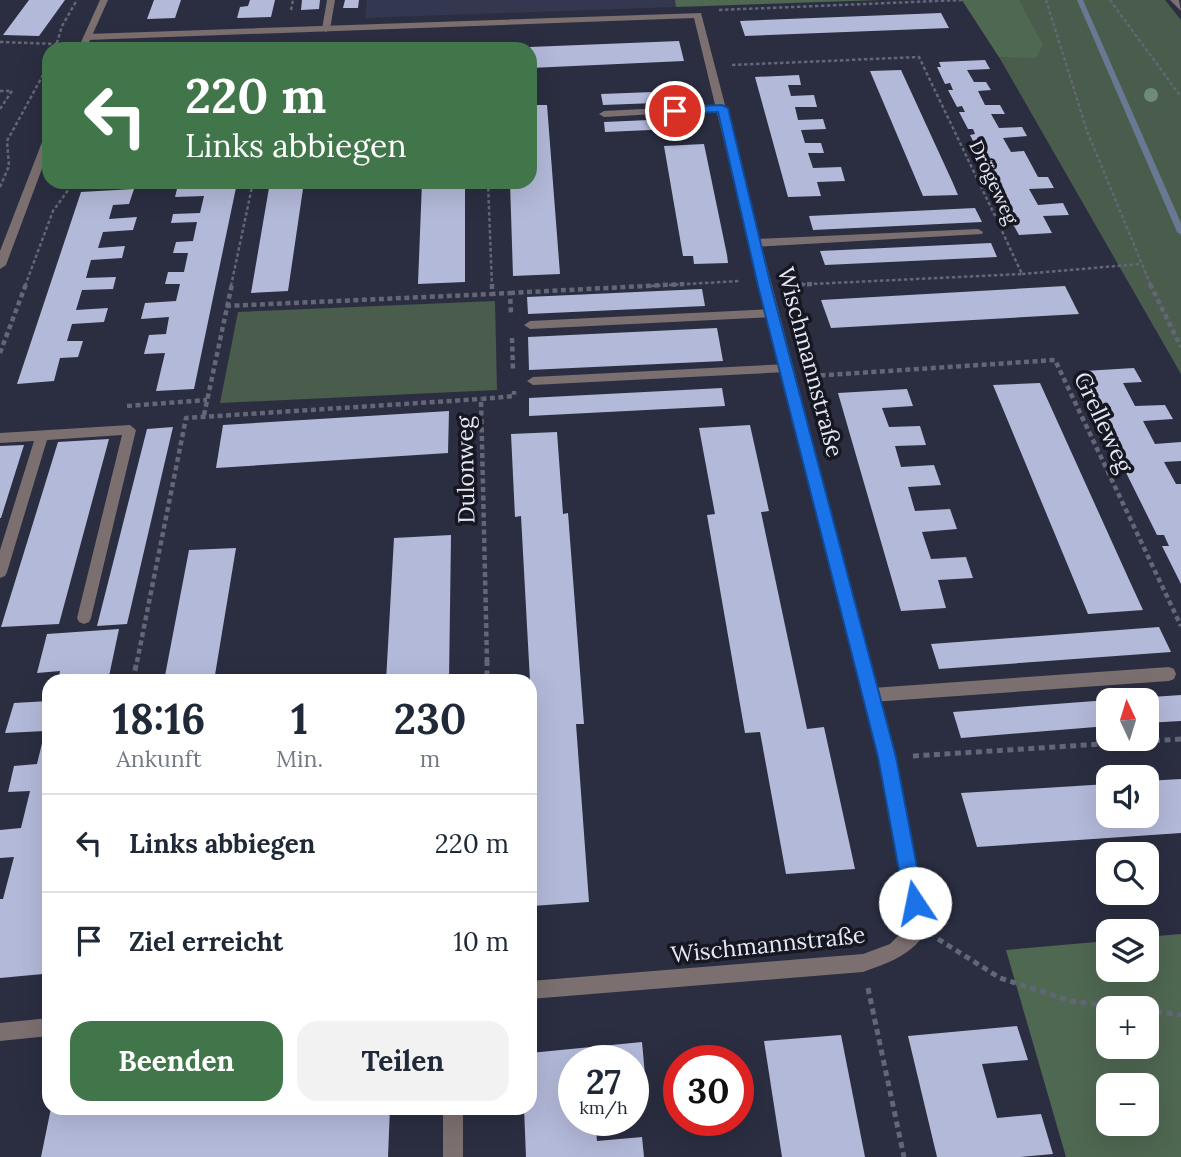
<!DOCTYPE html>
<html lang="de">
<meta charset="utf-8">
<style>
:root{--surface:#fff;--page:#f2f2f3;--text:#1f2937;--muted:#747a83;--line:#e0e1e3;--accent:#41754a}
body{margin:0;font-family:Lora,serif;background:var(--page);color:var(--text);height:100vh;display:flex;flex-direction:column;font-size:26px;white-space:nowrap}
*{box-sizing:border-box;margin:0}
p{font-size:23px;color:var(--muted)}
.icon{flex:none;width:38px;height:38px;fill:none;stroke:currentColor;stroke-width:2;stroke-linecap:round;stroke-linejoin:round}
.map{position:relative;flex:1;overflow:hidden}
.drawer{position:absolute;left:42px;top:674px;width:495px;height:441px;display:flex;flex-direction:column;background:var(--surface);border-radius:21px;box-shadow:0 7px 28px #0002}
.drawer>*{flex:none}
.hud{position:absolute;left:42px;top:42px;width:495px;height:147px;border-radius:21px;box-shadow:0 7px 28px #0002;background:#41754a;color:#fff;overflow:hidden}
.needle{width:46px;rotate:356deg}
.fabs{position:absolute;left:1096px;top:688px;display:grid;gap:14px}
.fabs a{display:grid;place-items:center;width:63px;height:63px;border-radius:14px;background:var(--surface);box-shadow:0 7px 28px #0002;font-size:35px}
.speed{position:absolute;left:558px;top:1045px;display:flex;gap:14px;font-size:35px;font-weight:700;text-align:center}
.speed>*{display:grid;place-content:center;width:91px;height:91px;border-radius:50%;background:var(--surface);box-shadow:0 7px 28px #0002;line-height:1}
.speed small{font-size:18px;font-weight:400}
.speed .limit{border:10px solid #d22;background:#fff;color:#111}
.pin{position:absolute;display:grid;place-items:center;width:60px;height:60px;color:#fff;margin:-30px;border:4px solid #fff;border-radius:50%;box-shadow:0 2px 7px #0007}
.me{position:absolute;width:77px;margin:-38px;rotate:349deg;stroke-linejoin:round;filter:drop-shadow(0 0 5px #0008)}
.turn{display:flex;align-items:center;gap:24px;height:147px;padding:0 28px;font-size:32px}
.turn .icon{width:91px;height:91px;stroke-width:2.5}
.turn b{display:block;font-size:49px;line-height:60px}
.eta{display:flex;justify-content:space-evenly;align-items:center;height:119px;text-align:center}
.eta b{font-size:42px;font-weight:800;line-height:49px}
.cta{display:flex;gap:14px;margin-top:auto;padding:14px 28px}
.cta a{flex:1;height:80px;border-radius:21px;background:var(--accent);color:#fff;font-size:28px;font-weight:800;line-height:80px;text-align:center}
.cta a+a{background:var(--page);color:var(--text)}
ul{padding:0;list-style:none}
li{display:flex;align-items:center;gap:21px;height:98px;padding:0 28px;border-top:2px solid var(--line)}
li div{flex:1}
li b{display:block;font-size:26px}
li em{font-style:normal}
.map>svg:first-child{display:block}
</style>
<div class="map">
<svg width="1181" height="1157" viewBox="0 0 1181 1157">
<rect width="100%" height="100%" fill="#2b2e41"/>
<path fill="#33374f" d="M367 0H675L676 7 365 18Z"/>
<path fill="#4a5c4c" d="M962 0H1165L1181 20V374L999 57Z
M495 301 497 390 220 403 238 312Z"/>
<path fill="#4f6852" fill-rule="evenodd" d="M675 0H881L676 7Z
M962 0H1019L1043 45 1036 58 999 57Z
M1181 934V1157H1066L1006 950 1108 941V970H1146V937ZM1108 1008H1146V1046H1108ZM1108 1085H1146V1124H1108Z"/>
<g fill="none" stroke-linecap="round" stroke-linejoin="round">
<path fill="#697893" fill-rule="evenodd" d="M1077 0H1083L1181 223V235L1177 232Z"/>
</g>
<path fill="#b3b9d9" d="M29 0H65L39 36 3 35Z
M154 0H181L175 18 147 19Z
M250 0H275L271 17 237 18 240 7 248 6Z
M302 0H320L319 9 301 10Z
M345 0H359L358 8H343Z
M941 13 949 28 745 36 740 21Z
M679 41 684 61 530 68V47Z
M985 60 990 69 967 70 974 82H986L991 90 978 91 985 105H1000L1005 114H991L999 128 1022 127 1027 136 1003 138 1011 152 1024 151 1038 177H1048L1054 188 1029 189 1038 205 1063 203 1069 215 1043 216 1052 233 1019 235 1007 213H1013L1010 206 1005 207 994 186H1000L997 179 993 180 970 135 975 134 973 129H968L959 112H965L962 106 957 107 948 90H953L950 83 945 84 937 67H941L939 62Z
M901 70 952 181 958 195 923 196 870 71Z
M799 75 801 85H788L791 96 814 95 817 107H795L798 120 823 119 826 129 801 130 805 143H821L824 153H808L813 168 841 167 845 181 817 182 821 196 788 197 755 77Z
M680 91 682 102 603 105 601 94Z
M530 105H547L560 274 513 276 510 182H530Z
M693 118 695 128 605 132 604 122Z
M704 144 727 255 728 263 694 264 693 256H683L664 146Z
M270 182H304L288 291 251 293Z
M422 182H465V282L418 284Z
M237 183 194 389 156 391 165 353 144 354 149 335 166 334 169 317 141 319 145 303 176 301 180 284H165L168 272H184L188 253H173L176 242 193 241 197 222 171 223 173 214 200 213 204 196 175 197 178 185Z
M134 189 129 204 113 205 109 219 137 217 133 230 103 232 98 248 125 246 122 258 91 260 86 278 116 277 113 289 82 290 76 310 108 308 104 322 72 324 67 341H83L78 357 60 358 54 381 17 384 81 192Z
M975 208 982 222 813 230 809 216Z
M991 243 997 257 825 265 820 251Z
M1065 286 1079 314 831 328 821 300Z
M702 289 705 306 528 314 527 297Z
M717 328 723 361 529 370 528 337Z
M1134 368 1142 382 1123 383 1135 406 1165 405 1173 419 1143 421 1155 444 1181 442V461L1164 462 1176 484H1181V584L1162 546H1169L1164 535H1157L1080 380 1088 379 1084 371Z
M1040 383 1131 584 1143 610 1088 614 993 385Z
M722 388 725 406 529 416V398Z
M907 389 913 406 882 408 889 427 920 426 926 445 895 446 901 467 934 465 941 485 908 487 915 511 950 509 957 529 922 532 931 559 966 557 973 578 938 580 946 608 901 611 838 393Z
M449 411 448 453 216 468 223 425Z
M750 425 769 511 761 512 807 729 824 727 855 869 786 874 760 732 745 733 707 515 715 514 699 428Z
M173 427 127 624 97 626 147 429Z
M557 432 563 514 568 513 584 724H576L589 902 532 906 530 681 521 516 515 517 511 434Z
M109 439 59 624 1 627 58 442Z
M24 445 1 518H0V446Z
M451 535 449 681H386L394 538Z
M236 548 214 681H164L189 550Z
M1159 627 1171 652 939 669 931 644Z
M119 629 108 681H58L60 671 37 673 47 634Z
M1181 695V721L1146 723V700L1137 698Z
M1108 700V726L961 738 953 712Z
M49 701V947L43 974 0 978V899H3L14 857 0 858V830L21 828 30 791 8 792 14 766 37 764 45 731 5 733 14 703Z
M1181 779V833L977 847 961 793 1108 784V816H1146V781Z
M1017 1026 1028 1060 982 1064 997 1118 1041 1114 1053 1154 1020 1157H937L908 1036Z
M841 1035 865 1157H782L764 1041Z
M642 1042 646 1086 634 1087V1060H574V1120H595L597 1141 642 1137 644 1157H526L524 1108H530V1053Z
M51 1108H390L388 1157H41Z"/>
<g fill="none" stroke-linecap="round" stroke-linejoin="round">
<path stroke="#636677" stroke-width="2.5" stroke-dasharray="3.5 2.5" stroke-linecap="butt" d="M1046 0 1087 131 1151 286
M1110 0 1181 97
M291 10 293 0
M719 10 962 0
M0 42 57 44
M55 49 62 26 77 0
M732 65 919 57 996 218
M0 91H12L0 109
M488 182 492 286
M0 187 9 166 7 141 49 64
M1022 274 1140 264
M790 285 1022 274 1001 229
M25 286 53 211 74 182
M231 286 253 182
M651 286 740 281"/>
<path stroke="#636677" stroke-width="4.5" stroke-dasharray="5 3.5" stroke-linecap="butt" d="M492 284V294L510 293 511 315
M1150 284 1181 347
M790 285 813 284
M510 293 684 284
M226 306 492 294
M512 338 513 371
M0 353 26 284
M812 376 1055 360 1181 626
M127 406 207 400
M204 415 232 284
M137 662 186 418 481 399
M487 662 481 399 514 396V391"/>
<path stroke="#636677" stroke-width="5" stroke-dasharray="6 4.5" stroke-linecap="butt" d="M487 660V681
M133 681 137 660
M913 756 1181 739
M938 939 1000 978 1071 1001 1129 1008
M868 988 904 1157
M1146 1010 1181 1015"/>
<path fill="#7c6f6f" fill-rule="evenodd" d="M327 0H335L330 29 326 32 322 29Z
M722 105 725 106V110L604 117 599 114 604 111Z
M978 229 983 232 982 234 755 247 750 243 755 239Z
M772 309 778 313 772 317 530 329 524 325 530 321Z
M788 364 794 368 788 372 533 385 527 381 533 377Z
M130 425 136 430 91 618 89 622 84 624 79 622 77 618 122 435 47 440 7 572 5 576 0 578V550L34 441 0 443V433Z
M1169 667 1174 669 1176 674 1174 679 1169 681 872 702 867 700 864 695 867 690 872 688Z"/>
<path fill="#7c6f6f" fill-rule="evenodd" d="M1170 0H1179L1181 11Z
M701 13 895 757 928 927C916 954 888 963 863 972L530 999V981L863 954 890 944 910 924 879 757 759 286 694 18 87 40 83 37 87 34Z
M49 1018V1036L0 1041V1023Z
M443 1108H463V1157H443Z"/>
<path fill="#7c6f6f" fill-rule="evenodd" d="M100 0H108L86 49H78Z
M49 134V150L6 265 0 269V251L44 137Z"/>
</g>
<circle fill="#6f8a7c" cx="1151" cy="95" r="7"/>
<path fill="#1a73e8" stroke="#114b97" stroke-width="2" d="M722 105 728 108 771 286 896 757 924 903 922 910 915 913 908 910 905 903 878 757 758 286 718 112 675 114 670 111 675 107Z"/>
<g text-anchor="middle" dominant-baseline="central" stroke-width="7" stroke-linejoin="round" paint-order="stroke">
<g font-size="19" fill="#e4e7f4" stroke="#161720">
<text transform="translate(994 182) rotate(65)">Drögeweg</text>
</g>
<g font-size="23" fill="#e4e7f4" stroke="#161720">
<text transform="translate(811 362) rotate(75)">Wischmannstraße</text>
<text transform="translate(1104 422) rotate(65)">Grelleweg</text>
<text transform="translate(465 470) rotate(-91)">Dulonweg</text>
<text transform="translate(768 944) rotate(-6)">Wischmannstraße</text>
</g>
</g>
</svg>
<div class="fabs">
<a><svg class="needle" viewBox="-14 -14 28 28"><path d="M0-13l5 13h-10z" fill="#e53935"/><path d="M0 13l5-13h-10z" fill="#747a83"/></svg></a>
<a><svg class="icon" aria-label="sound" viewBox="0 0 24 24"><path d="M4 9h4l5-4v14l-5-4H4zM17 9q2 3 0 6"/></svg></a>
<a><svg class="icon" aria-label="search" viewBox="0 0 24 24"><circle cx="10" cy="10" r="6"/><path d="M15 15l6 6"/></svg></a>
<a><svg class="icon" aria-label="layers" viewBox="0 0 24 24"><path d="M12 4l9 5-9 5-9-5zM3 14l9 5 9-5"/></svg></a>
<a>+</a>
<a>−</a>
</div>
<div class="speed"><div>27<small>km/h</small></div><div class="limit">30</div></div>
<div class="pin" style="left:675px;top:111px;background:#d93025"><svg class="icon" aria-label="arrive" viewBox="0 0 24 24"><path d="M6 21V4h12l-3 4 3 4H6"/></svg></div>
<svg class="me" style="left:915px;top:903px" viewBox="-20 -20 40 40"><circle r="19" fill="#fff"/><path d="M0-13L10 11 0 6-10 11z" fill="#1a73e8"/></svg>
<div class="hud">
<div class="turn"><svg class="icon" aria-label="left" viewBox="0 0 24 24"><path d="M17 20v-9H6M10 6l-5 5 5 5"/></svg><div><b>220 m</b>Links abbiegen</div></div>
</div>
<section class="drawer">
<div class="eta">
<div><b>18:16</b><p>Ankunft</p></div>
<div><b>1</b><p>Min.</p></div>
<div><b>230</b><p>m</p></div>
</div>
<ul>
<li><svg class="icon" aria-label="left" viewBox="0 0 24 24"><path d="M17 20v-9H6M10 6l-5 5 5 5"/></svg><div><b>Links abbiegen</b></div><em>220 m</em></li>
<li><svg class="icon" aria-label="arrive" viewBox="0 0 24 24"><path d="M6 21V4h12l-3 4 3 4H6"/></svg><div><b>Ziel erreicht</b></div><em>10 m</em></li>
</ul>
<div class="cta"><a>Beenden</a><a>Teilen</a></div>
</section>
</div>
